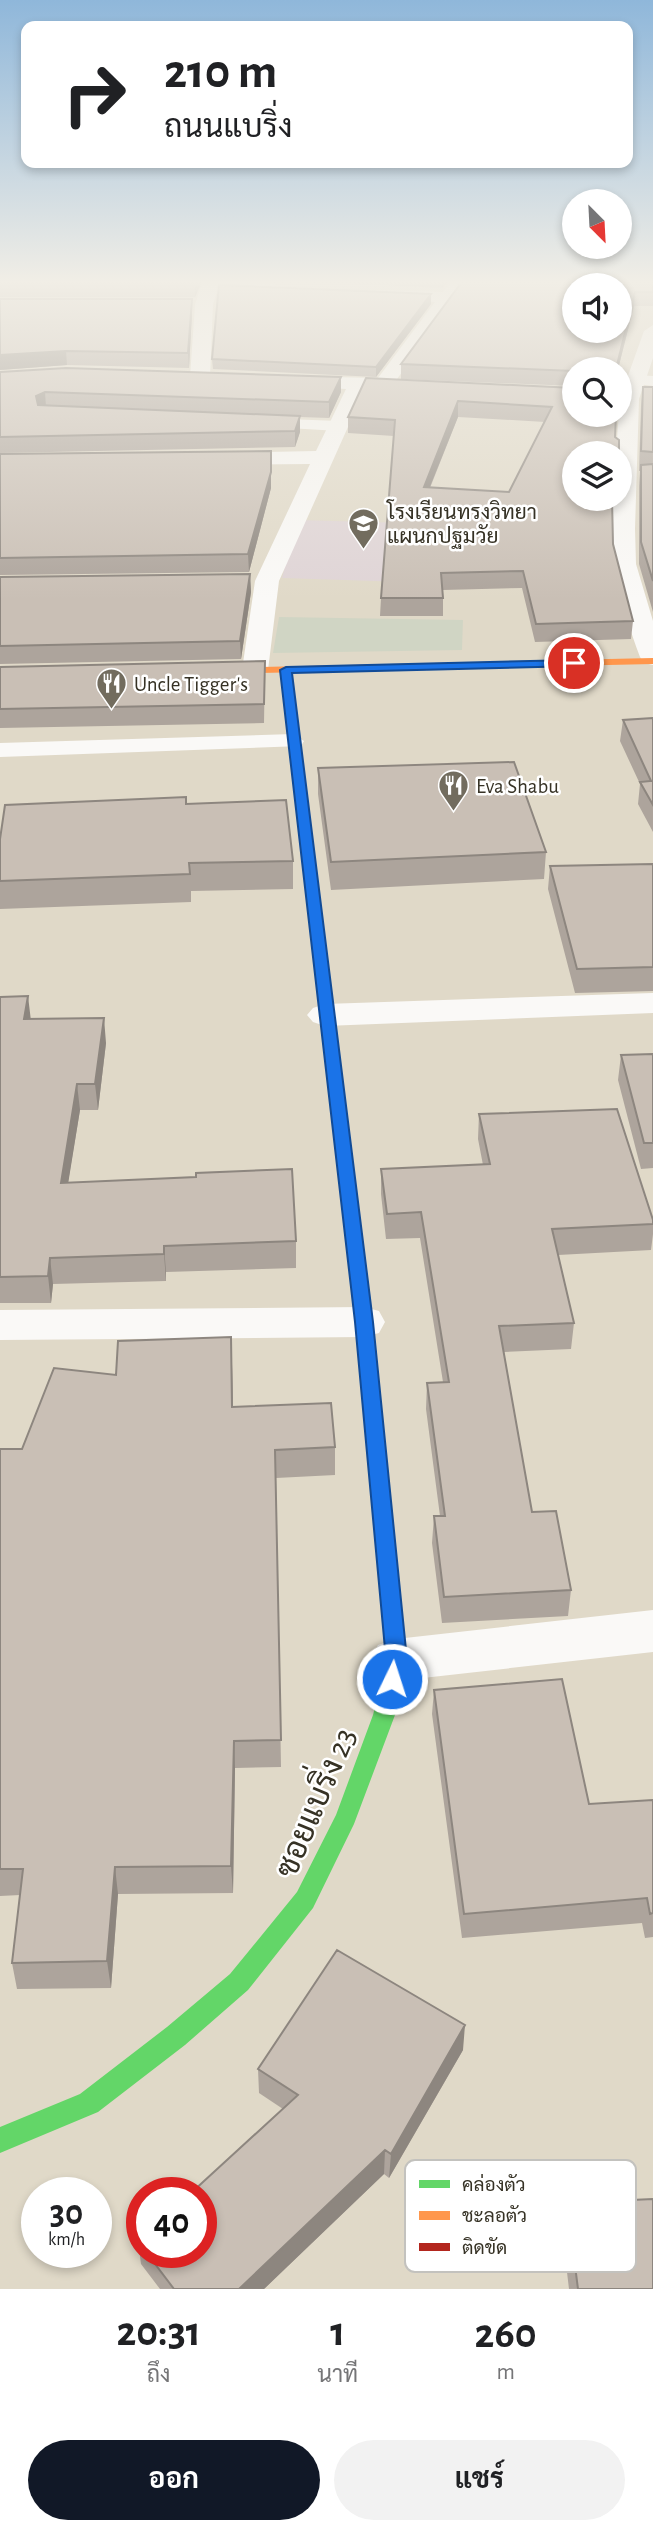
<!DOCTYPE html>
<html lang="th">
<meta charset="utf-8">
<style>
:root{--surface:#fff;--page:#f2f2f2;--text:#202124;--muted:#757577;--accent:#111827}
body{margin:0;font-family:"Alegreya Sans",Sarabun,sans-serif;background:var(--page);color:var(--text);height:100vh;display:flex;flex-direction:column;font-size:26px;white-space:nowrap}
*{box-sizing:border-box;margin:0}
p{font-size:23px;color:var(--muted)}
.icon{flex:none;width:38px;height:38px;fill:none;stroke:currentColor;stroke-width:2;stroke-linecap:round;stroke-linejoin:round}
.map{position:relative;height:2289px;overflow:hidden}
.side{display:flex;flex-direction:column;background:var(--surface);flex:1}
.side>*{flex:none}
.guide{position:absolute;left:21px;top:21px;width:612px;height:147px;border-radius:14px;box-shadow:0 4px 10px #0003;background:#fff;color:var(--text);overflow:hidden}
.needle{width:46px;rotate:156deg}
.tools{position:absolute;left:562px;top:189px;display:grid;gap:14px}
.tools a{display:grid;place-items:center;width:70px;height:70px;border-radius:50%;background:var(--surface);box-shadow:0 4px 10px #0003;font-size:35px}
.speed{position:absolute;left:21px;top:2177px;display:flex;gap:14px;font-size:35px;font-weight:700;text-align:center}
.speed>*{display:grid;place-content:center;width:91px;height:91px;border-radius:50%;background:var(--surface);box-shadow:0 4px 10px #0003;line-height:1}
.speed small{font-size:18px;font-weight:400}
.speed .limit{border:10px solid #d22;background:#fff;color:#111}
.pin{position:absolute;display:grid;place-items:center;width:60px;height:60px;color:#fff;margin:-30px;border:4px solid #fff;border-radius:50%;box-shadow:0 2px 7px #0007}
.me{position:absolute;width:77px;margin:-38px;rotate:4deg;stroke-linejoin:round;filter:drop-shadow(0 0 5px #0008)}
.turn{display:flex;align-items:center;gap:24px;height:147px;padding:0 28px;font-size:32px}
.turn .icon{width:91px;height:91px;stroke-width:2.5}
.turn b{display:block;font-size:49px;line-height:60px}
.eta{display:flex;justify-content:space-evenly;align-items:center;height:119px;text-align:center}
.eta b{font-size:42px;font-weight:700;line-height:49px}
.cta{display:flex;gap:14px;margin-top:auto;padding:14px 28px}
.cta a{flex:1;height:80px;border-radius:42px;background:var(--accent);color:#fff;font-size:28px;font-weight:700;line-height:80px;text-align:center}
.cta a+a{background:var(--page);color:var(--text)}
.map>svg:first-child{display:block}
</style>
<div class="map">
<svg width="653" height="2289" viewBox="0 0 653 2289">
<rect width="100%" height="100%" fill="#e0d9c8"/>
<path fill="#dfd4d6" d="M296 520 443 524 437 583 282 578Z"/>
<path fill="#d0d5c4" d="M279 617 463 620 462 650 273 653Z"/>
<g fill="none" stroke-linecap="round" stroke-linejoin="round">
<path fill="#faf9f7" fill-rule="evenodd" d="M635 375 653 376V386L630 383 627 380Z
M259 418 339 421 347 426 339 431 253 426V420Z
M293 734 304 741 301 746 0 757V743Z"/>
<path fill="#faf9f7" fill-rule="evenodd" d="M203 279 272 283 281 288 272 293 217 291 213 305 210 377 200 383 190 377 195 305Z
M452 279 468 282 397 379 417 380 427 386 417 392 365 389 279 581 268 670 264 676H246L242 670 255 581 310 464 219 465 208 459 219 453 316 451 346 389 289 386 279 380 282 376 378 378 435 302 377 299 368 294 371 290 443 292Z
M653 325V358L639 399 635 529 636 564 653 621V665L644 663 640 657C618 595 609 565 613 499H620V453H616L620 398 644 331Z
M653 993V1013L325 1026 313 1022 307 1015 313 1008 325 1004Z
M364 1307 379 1311 385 1322 379 1333 364 1337 0 1340V1310Z
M653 1610V1652L396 1681 378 1675 370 1660 378 1645 396 1639Z"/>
<path fill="#63d668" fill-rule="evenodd" d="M317 928 324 932 375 1339 372 1343H360L357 1339 310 932Z
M390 1677 398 1680 401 1686 395 1715 354 1824 313 1908 248 1990 185 2045 98 2112 0 2153V2127L80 2094 167 2027 230 1974 297 1892 336 1815 373 1715 382 1680Z"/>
<path fill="#ff974d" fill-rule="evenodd" d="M653 658V664L261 673 256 670 261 667Z"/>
<path fill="#b3261e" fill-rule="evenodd" d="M286 667 291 670 324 932 317 936 310 932 281 670Z
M366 1333 372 1335 375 1339 406 1660 398 1692 390 1695 382 1692 379 1686 386 1660 357 1339 360 1335Z"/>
</g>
<path fill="#ada49c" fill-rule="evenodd" d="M0 279H203L195 297H0Z
M261 279H450L442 288Z
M653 279V306H634L618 369H574V386L401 379V364Z
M192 299V313L189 368 67 365 0 370Z
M431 304 376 377 213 369 212 359Z
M0 372 341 377V392L329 418 300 417V432L295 447 0 453Z
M366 378 574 388V453L613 544 633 621 631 639 535 642 522 588 443 590V616H380L381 598 394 436 348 433V417ZM458 417 545 422 509 492 430 488Z
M643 387H653V612L639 564V486L640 471H639L641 406Z
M271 451V488L249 572 0 575V454Z
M250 574 251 592 241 659 0 664V577Z
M265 661 264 723 0 728V667Z
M653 718V832L638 804 640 784 620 741 623 720Z
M318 768 546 852 544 879 331 890 318 794Z
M186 804 293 861V889L191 891V902L0 909V839Z
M653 864V991L575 993 548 889 550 866Z
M0 997 31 1019 106 1043 98 1110H80L68 1182 296 1241V1268L166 1272V1281L53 1284 51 1303H0Z
M653 1054V1168L641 1169 618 1080 621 1055Z
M479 1114 653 1220V1234L651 1250 558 1255 574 1323 571 1349 504 1352 532 1512 571 1590 568 1616 442 1623 432 1543 434 1516H440L426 1409 427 1383 443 1382 420 1238 386 1239 381 1194V1169L483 1165 478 1139Z
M232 1364 233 1407 335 1447V1475L276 1478 281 1767 235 1768 233 1893 118 1894 111 1988 17 1989 12 1963 20 1895 0 1896V1449H22L116 1375Z
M434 1690 589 1804 653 1800V1937L645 1938 642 1923 462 1938 432 1714Z
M463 2050 389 2178 384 2174 264 2289H160L141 2264 138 2241 142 2237V2252H201L283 2109 259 2093 258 2069Z
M567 2203 653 2289H569L562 2230Z"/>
<path fill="#8d867f" d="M196 279H203L195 297V284Z
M442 279H450L442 288Z
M635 292 634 306 618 369H616Z
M431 294V304L376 377V367Z
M192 299V313L189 368 188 353Z
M66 351 67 365 0 370V355Z
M341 377V392L329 418V402Z
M45 392 46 407 37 412 36 396Z
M458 401V417L423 504 424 487Z
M300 416V432L295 447V431Z
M271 472V488L249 572 248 554Z
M250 574 251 592 241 659 240 641Z
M28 996 31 1021 24 1019Z
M104 1018 106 1043 98 1110 95 1084Z
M77 1084 80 1110 64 1209 61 1183Z
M164 1246 166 1272V1281L164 1254Z
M50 1258 53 1284 51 1303 48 1276Z
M231 1337 232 1364 233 1434 232 1407Z
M234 1741 235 1768 233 1893 231 1866Z
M115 1867 118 1894 111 1988 107 1961Z
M465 2025 463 2050 389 2178 391 2154Z
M385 2150 384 2174 264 2289H239Z"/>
<path fill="#c9bfb5" stroke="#8d867f" stroke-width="2" fill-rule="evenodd" d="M0 279H196L195 284H0Z
M464 279H653V292H635L616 369H574V371L401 364ZM574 285H620V331H574Z
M219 285 431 294 376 367 212 359Z
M0 299H192L188 353 66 351 0 355Z
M66 368 341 377 329 402 45 392 36 396 38 405 300 416 295 431 0 437V372Z
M366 378 574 388V415H616L615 437 619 440V453H574V499H612L613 544 633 621 536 624 523 571 441 573 443 598H381L395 420 348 417ZM458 401 552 407 509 492 424 487Z
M643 387H653V452L641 451Z
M271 451V472L248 554 0 558V454Z
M653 464V581L641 542V465Z
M250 574 240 641 0 646V577Z
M265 661 264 704 0 709V667Z
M653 718V805L640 782 651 781 623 720Z
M514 762 546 852 331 862 318 768Z
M186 797V804L286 800 293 861 189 863 190 874 0 881V839L5 805Z
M653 864V967L577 969 550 866Z
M28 996 24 1019 104 1018 95 1084H77L61 1183 196 1177V1173L292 1169 296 1241 164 1246V1254L50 1258 48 1276 0 1277V997Z
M653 1054V1143H644L621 1055Z
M617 1109 653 1220V1224L552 1229 574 1323 499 1326 532 1512 556 1511 571 1590 444 1597 434 1516H445L427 1383 449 1382 421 1212 387 1214 381 1169 490 1164 479 1114Z
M231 1337 232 1407 331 1403 335 1447 275 1450 281 1740 234 1741 231 1866 115 1867 107 1961 12 1963 23 1869H0V1449H22L54 1368 116 1375 118 1341Z
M562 1679 589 1804 653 1800V1913L650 1914 647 1898 464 1914 434 1690Z
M337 1950 465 2025 391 2154 385 2150 239 2289H174L146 2252H201V2193H191L298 2095 258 2069Z
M653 2199V2289H578L567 2203Z
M142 2237V2247L138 2241Z"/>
<linearGradient id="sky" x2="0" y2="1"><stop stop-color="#8fb7da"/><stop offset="0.47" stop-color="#f1eee6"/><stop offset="1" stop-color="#f1eee6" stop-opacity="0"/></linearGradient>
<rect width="653" height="600" fill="url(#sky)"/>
<path fill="#1a73e8" stroke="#114b97" stroke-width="2" d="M574 660 580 663 578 666 292 673 373 1322 407 1660 400 1685 392 1688 384 1685 381 1679 386 1660 355 1322 280 670 286 667Z"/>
<defs>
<symbol id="school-pin" viewBox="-11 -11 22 30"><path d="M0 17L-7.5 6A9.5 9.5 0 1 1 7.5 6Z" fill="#726c5e" stroke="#fff"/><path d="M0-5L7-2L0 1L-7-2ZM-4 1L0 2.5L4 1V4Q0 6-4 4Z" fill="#fff"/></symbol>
<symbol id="restaurant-pin" viewBox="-11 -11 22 30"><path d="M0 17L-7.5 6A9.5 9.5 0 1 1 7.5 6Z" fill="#726c5e" stroke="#fff"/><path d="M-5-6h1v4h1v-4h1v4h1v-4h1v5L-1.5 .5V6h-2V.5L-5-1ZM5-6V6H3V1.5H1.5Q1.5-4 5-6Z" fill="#fff"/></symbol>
</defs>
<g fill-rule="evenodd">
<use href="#school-pin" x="346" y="506" width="35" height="47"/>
<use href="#restaurant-pin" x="94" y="666" width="35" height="47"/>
<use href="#restaurant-pin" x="436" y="768" width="35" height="47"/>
</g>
<g text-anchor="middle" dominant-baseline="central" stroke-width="5" stroke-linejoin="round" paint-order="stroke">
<g font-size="21" fill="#363225" stroke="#fff" text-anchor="start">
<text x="387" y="512">โรงเรียนทรงวิทยา<tspan x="387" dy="24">แผนกปฐมวัย</tspan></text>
<text x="134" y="684">Uncle Tigger's</text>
<text x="476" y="786">Eva Shabu</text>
</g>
<g font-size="32" fill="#363225" stroke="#fff">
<text transform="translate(316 1803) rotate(-67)">ซอยแบริ่ง 23</text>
</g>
</g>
<rect x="405" y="2160" width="231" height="112" rx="10" fill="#fff" stroke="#c3c2be" stroke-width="2"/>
<rect x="419" y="2180" width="31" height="8" fill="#63d668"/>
<rect x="419" y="2211" width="31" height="9" fill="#ff974d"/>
<rect x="419" y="2243" width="31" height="8" fill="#b3261e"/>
<g font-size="19" fill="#363225">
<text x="462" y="2191">คล่องตัว</text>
<text x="462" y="2222">ชะลอตัว</text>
<text x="462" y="2254">ติดขัด</text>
</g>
</svg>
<div class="tools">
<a><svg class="needle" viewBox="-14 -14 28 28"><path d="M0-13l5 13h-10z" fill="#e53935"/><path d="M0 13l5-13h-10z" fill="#757577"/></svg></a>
<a><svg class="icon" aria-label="sound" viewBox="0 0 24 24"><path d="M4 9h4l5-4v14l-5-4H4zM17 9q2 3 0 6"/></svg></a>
<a><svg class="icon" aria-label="search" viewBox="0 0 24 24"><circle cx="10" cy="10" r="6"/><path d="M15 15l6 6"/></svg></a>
<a><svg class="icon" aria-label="layers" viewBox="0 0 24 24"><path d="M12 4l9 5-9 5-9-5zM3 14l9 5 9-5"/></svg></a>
</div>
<div class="speed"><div>30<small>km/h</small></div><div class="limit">40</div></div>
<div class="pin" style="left:574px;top:663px;background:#d93025"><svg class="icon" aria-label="arrive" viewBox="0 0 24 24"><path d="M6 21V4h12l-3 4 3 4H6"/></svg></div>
<svg class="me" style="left:392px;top:1679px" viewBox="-20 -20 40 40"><circle r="17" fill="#1a73e8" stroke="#fff" stroke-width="3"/><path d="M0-11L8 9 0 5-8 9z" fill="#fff"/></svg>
<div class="guide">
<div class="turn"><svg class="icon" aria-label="right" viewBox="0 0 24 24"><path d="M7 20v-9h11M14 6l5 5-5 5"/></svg><div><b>210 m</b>ถนนแบริ่ง</div></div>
</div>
</div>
<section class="side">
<div class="eta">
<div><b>20:31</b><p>ถึง</p></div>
<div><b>1</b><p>นาที</p></div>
<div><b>260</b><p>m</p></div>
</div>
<div class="cta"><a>ออก</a><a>แชร์</a></div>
</section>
